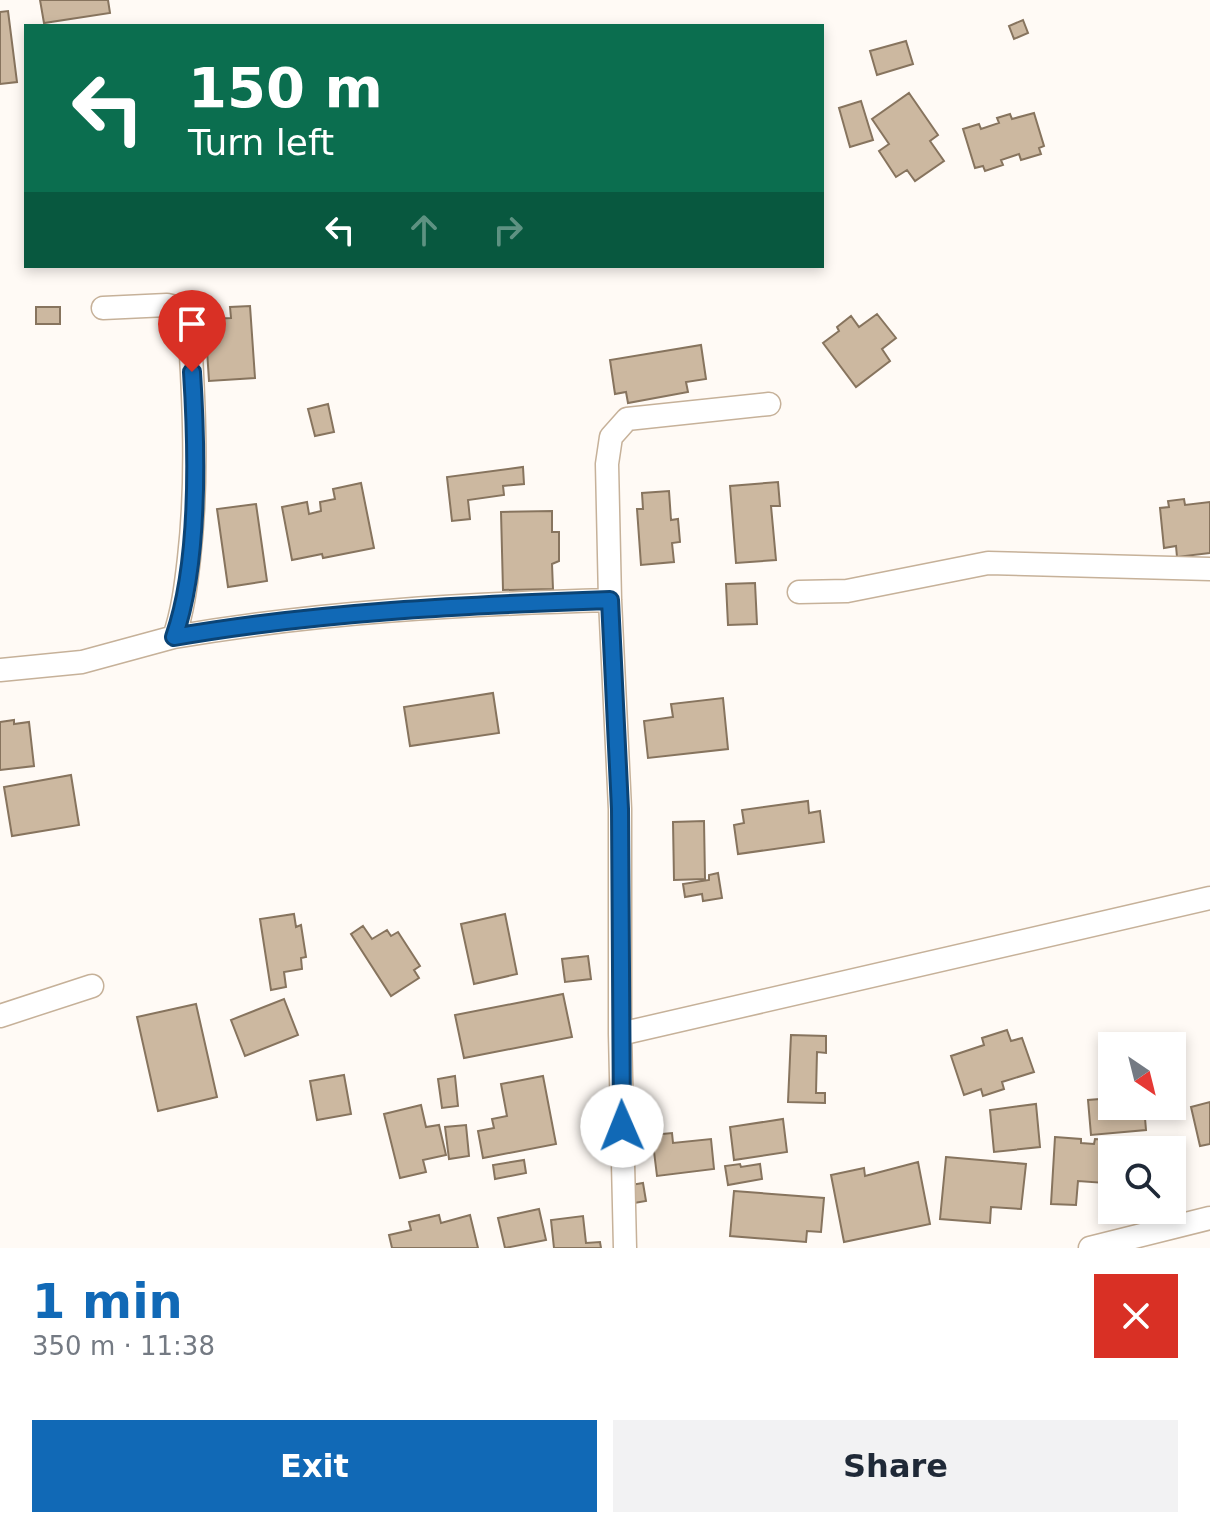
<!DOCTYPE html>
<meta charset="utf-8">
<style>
:root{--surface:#fff;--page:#f2f2f3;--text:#1f2937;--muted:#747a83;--accent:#1169b6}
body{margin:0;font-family:"DejaVu Sans",sans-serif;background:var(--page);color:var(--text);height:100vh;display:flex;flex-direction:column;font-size:30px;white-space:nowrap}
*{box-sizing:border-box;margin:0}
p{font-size:26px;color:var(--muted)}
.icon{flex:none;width:44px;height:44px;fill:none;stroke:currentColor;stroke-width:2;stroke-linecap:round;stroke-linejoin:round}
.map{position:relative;height:1248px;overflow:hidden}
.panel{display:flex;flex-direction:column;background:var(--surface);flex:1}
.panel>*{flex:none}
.top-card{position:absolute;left:24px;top:24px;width:800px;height:244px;border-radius:0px;box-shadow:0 4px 12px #0003;background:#0b6e4f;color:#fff;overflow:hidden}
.needle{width:52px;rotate:145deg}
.fabs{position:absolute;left:1098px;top:1032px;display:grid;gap:16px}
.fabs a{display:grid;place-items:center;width:88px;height:88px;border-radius:0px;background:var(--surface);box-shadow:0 4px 12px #0003;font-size:40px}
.pin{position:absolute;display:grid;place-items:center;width:68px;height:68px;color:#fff;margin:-82px -34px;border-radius:50% 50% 50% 0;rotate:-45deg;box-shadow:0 0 8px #0007}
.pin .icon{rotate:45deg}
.me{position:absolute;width:88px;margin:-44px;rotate:359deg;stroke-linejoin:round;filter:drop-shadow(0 0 6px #0008)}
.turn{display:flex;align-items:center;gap:28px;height:168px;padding:0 32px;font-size:36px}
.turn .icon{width:104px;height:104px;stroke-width:2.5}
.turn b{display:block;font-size:56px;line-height:68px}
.lanes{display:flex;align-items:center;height:76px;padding:0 32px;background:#0003;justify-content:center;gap:40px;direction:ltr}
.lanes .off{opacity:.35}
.round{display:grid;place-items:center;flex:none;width:84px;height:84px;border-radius:0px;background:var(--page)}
.head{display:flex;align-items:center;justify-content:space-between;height:136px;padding:0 32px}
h1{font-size:48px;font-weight:600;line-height:60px;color:var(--accent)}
.cta{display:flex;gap:16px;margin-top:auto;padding:16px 32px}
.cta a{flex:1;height:92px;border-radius:0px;background:var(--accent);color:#fff;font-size:32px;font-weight:600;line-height:92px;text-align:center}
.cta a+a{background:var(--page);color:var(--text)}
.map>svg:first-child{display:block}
</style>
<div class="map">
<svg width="1210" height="1248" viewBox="0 0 1210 1248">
<rect width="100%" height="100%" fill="#fffaf5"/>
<path fill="#ccb8a0" stroke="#87745e" stroke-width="2" d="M40 0H108L110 13 44 23Z
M8 11 17 82 0 84V12Z
M1023 20 1028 33 1014 39 1009 26Z
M906 41 913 64 877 75 870 51Z
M909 93 938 135 930 141 944 161 915 181 907 170 896 177 879 151 889 144 872 119Z
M861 101 873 140 850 147 839 108Z
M1034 113 1044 146 1039 148 1041 154 1021 160 1019 154 1001 160 1003 165 985 171 983 166 975 168 963 129 979 124 981 129 999 123 997 118 1010 114 1012 119Z
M250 306 255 378 209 381 205 319 231 318 230 307Z
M36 307H60V324H36Z
M877 314 896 338 882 349 890 361 856 387 823 343 839 331 837 327 851 316 859 327Z
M701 345 706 379 686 382 688 392 628 403 626 392 615 394 610 360Z
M328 404 334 432 315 436 308 409Z
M523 467 524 484 503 486 504 495 468 500 470 519 452 521 447 477Z
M778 482 780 506H771L776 560 736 563 730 486Z
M361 483 374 548 323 558 322 554 292 560 282 507 307 502 309 514 321 511 320 502 335 499 333 489Z
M669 491 671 520 678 519 680 542 672 543 674 562 641 565 637 509H643L642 493Z
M1184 499 1185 505 1210 502V553L1177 557 1176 546 1164 548 1160 508 1169 507 1168 501Z
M256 504 267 581 228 587 217 509Z
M552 511V532H559V561L552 564 553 589 503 590 501 512Z
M755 583 757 624 728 625 726 584Z
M493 693 499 733 410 746 404 707Z
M723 698 728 749 648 758 644 721 673 717 671 704Z
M14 720V724L29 722 34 766 0 770V722Z
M71 775 79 825 12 836 4 787Z
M808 801 809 813 820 811 824 842 738 854 734 825 744 823 742 810Z
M704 821 705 879 674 880 673 822Z
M718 873 722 898 703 901 702 894 685 897 683 884 709 880V875Z
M294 914 296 927 301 925 306 957 301 958 302 969 284 972 286 987 271 990 260 919Z
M505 914 517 974 474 984 461 924Z
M363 926 372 939 387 930 391 936 398 932 420 966 414 970 419 978 391 996 351 934Z
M588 956 591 979 565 982 562 959Z
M563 994 572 1037 464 1058 455 1015Z
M284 999 298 1035 245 1056 231 1020Z
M196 1004 217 1097 158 1111 137 1017Z
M1007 1030 1011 1041 1022 1038 1034 1072 1002 1082 1004 1089 983 1096 981 1089 964 1095 951 1056 984 1045 982 1038Z
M791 1035 826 1036V1053L817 1052 816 1093H825V1103L788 1102Z
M1158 1037 1161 1046H1116L1133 1039 1135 1045Z
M344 1075 351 1114 317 1120 310 1081Z
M455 1076 458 1106 442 1108 438 1079Z
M543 1076 556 1144 483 1158 478 1131 494 1128 492 1119 507 1116 501 1084Z
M1112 1098V1106H1144L1146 1130 1091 1135 1088 1100Z
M1210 1102V1144L1200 1146 1191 1107Z
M1036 1104 1040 1147 994 1152 990 1110Z
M421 1105 426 1127 439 1125 446 1155 423 1160 426 1172 400 1178 384 1114Z
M783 1119 787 1152 734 1160 730 1127Z
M466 1125 469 1156 449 1159 445 1127Z
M672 1133 673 1143 711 1139 714 1169 657 1176 652 1135Z
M1055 1137 1081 1139V1143L1094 1144 1095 1139 1114 1140 1113 1145 1131 1146V1150H1112V1176H1105V1183L1078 1181 1076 1205 1051 1204Z
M946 1157 1026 1164 1021 1209 991 1207 990 1223 940 1219Z
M524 1160 526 1173 495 1179 493 1165Z
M918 1162 930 1224 844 1242 831 1175 864 1168 865 1176Z
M740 1164 741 1167 760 1164 762 1179 728 1185 725 1166Z
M643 1183 646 1201 628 1204 625 1186Z
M734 1191 824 1198 821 1232 807 1231 806 1242 730 1236Z
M539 1209 546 1240 505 1248 498 1218Z
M439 1215 441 1223 470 1215 478 1248H392L389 1235 411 1230 409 1222Z
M583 1216 586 1243 600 1242 601 1248H554L551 1220Z"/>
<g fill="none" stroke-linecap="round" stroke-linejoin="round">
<defs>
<path id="minor" d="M103 308 167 305 180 308 189 321C194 400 198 479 189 558 186 584 183 611 174 637 318 612 464 604 610 600
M799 592 847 591 988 563 1210 569
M0 670 82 662 174 637
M0 1016 92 986
M620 1034 1210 898
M625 1248 620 1034V809L610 600 607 464 611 437 627 419 769 404
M1090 1248 1210 1218"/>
</defs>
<use href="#minor" stroke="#c6b199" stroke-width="25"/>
<use href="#minor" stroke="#fff" stroke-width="22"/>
</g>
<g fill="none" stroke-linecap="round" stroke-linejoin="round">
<defs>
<path id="route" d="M192 372C197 450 200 563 174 637 318 612 464 605 610 600L620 809 622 1126"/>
</defs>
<use href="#route" stroke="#0b4476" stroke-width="20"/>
<use href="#route" stroke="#1169b6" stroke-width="14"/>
</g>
</svg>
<div class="fabs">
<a><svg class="needle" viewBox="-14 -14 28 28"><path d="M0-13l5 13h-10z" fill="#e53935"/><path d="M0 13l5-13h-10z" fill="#747a83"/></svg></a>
<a><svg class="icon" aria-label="search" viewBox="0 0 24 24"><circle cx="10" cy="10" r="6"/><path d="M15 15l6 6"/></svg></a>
</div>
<div class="pin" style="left:192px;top:372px;background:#d93025"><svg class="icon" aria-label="arrive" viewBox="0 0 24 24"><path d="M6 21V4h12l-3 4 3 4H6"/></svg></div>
<svg class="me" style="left:622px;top:1126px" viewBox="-20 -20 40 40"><circle r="19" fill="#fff"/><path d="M0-13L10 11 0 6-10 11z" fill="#1169b6"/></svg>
<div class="top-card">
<div class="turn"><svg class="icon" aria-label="left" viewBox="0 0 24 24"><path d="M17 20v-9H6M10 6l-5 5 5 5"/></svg><div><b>150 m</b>Turn left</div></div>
<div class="lanes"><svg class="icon" aria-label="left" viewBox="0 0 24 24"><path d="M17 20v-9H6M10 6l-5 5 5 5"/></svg><svg class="icon off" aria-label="ahead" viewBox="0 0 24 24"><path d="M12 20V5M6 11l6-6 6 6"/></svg><svg class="icon off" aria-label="right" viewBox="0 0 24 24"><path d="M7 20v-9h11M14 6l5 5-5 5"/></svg></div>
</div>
</div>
<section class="panel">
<div class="head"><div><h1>1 min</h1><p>350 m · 11:38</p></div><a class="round" style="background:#d93025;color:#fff"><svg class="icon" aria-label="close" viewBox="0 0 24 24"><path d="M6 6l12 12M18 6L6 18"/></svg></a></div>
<div class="cta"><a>Exit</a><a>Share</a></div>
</section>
